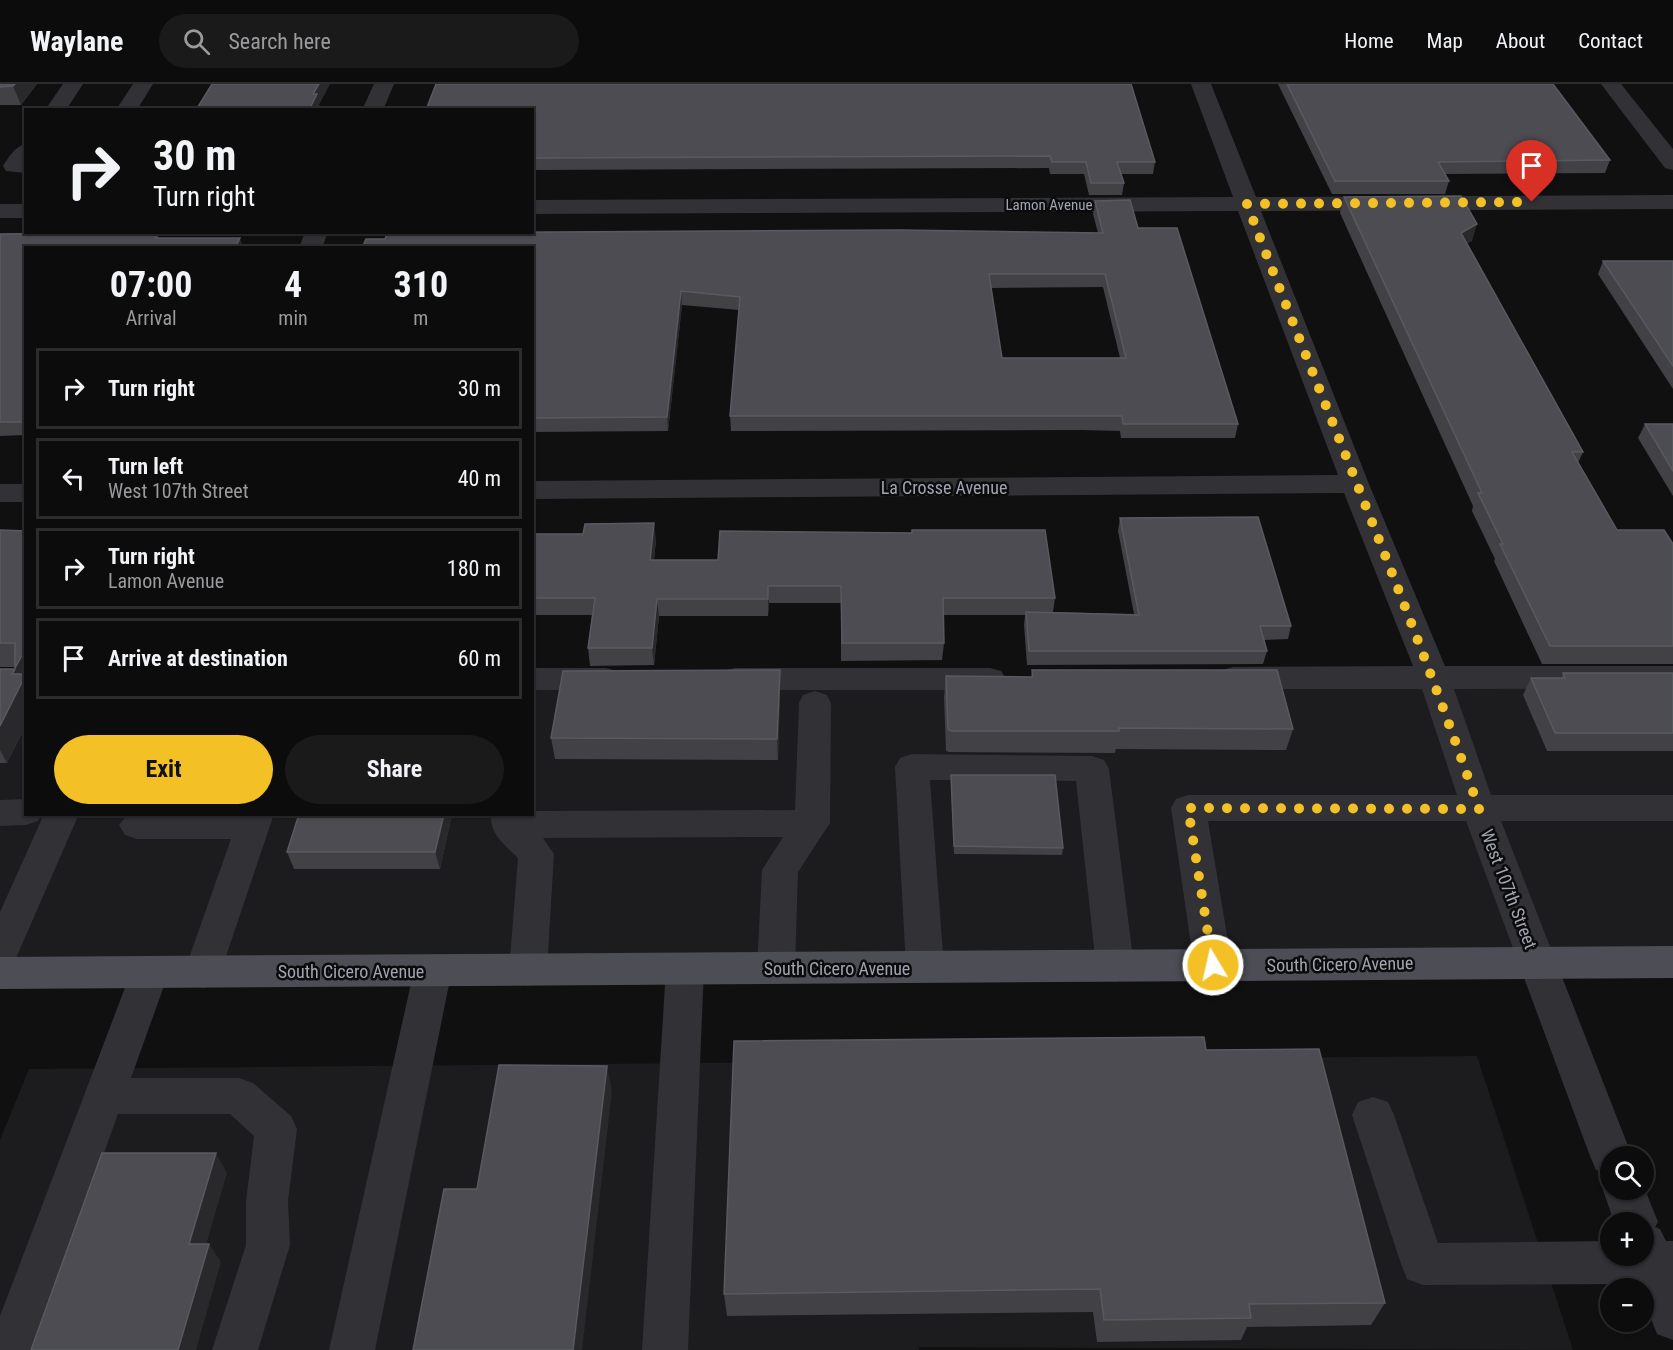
<!DOCTYPE html>
<meta charset="utf-8">
<style>
:root{--surface:#0c0c0d;--page:#1a1a1b;--text:#f1f3f6;--muted:#9a9b9d;--line:#2c2c2e;--accent:#f3c026}
body{margin:0;font-family:"Roboto Condensed",sans-serif;background:var(--page);color:var(--text);height:100vh;display:flex;flex-direction:column;font-size:22px;white-space:nowrap}
*{box-sizing:border-box;margin:0}
p{font-size:20px;color:var(--muted)}
.icon{flex:none;width:33px;height:33px;fill:none;stroke:currentColor;stroke-width:2;stroke-linecap:round;stroke-linejoin:round}
.map{position:relative;flex:1;overflow:hidden}
.side{position:absolute;left:24px;top:162px;width:510px;height:570px;display:flex;flex-direction:column;background:var(--surface);border-radius:0px;box-shadow:0 2px 4px #0004,0 0 0 2px var(--line)}
.side>*{flex:none}
.guide{position:absolute;left:24px;top:24px;width:510px;height:126px;border-radius:0px;box-shadow:0 2px 4px #0004,0 0 0 2px var(--line);background:#0c0c0d;color:var(--text);overflow:hidden}
.controls{position:absolute;left:1600px;top:1062px;display:grid;gap:12px}
.controls a{display:grid;place-items:center;width:54px;height:54px;border-radius:50%;background:var(--surface);box-shadow:0 2px 4px #0004,0 0 0 2px var(--line);font-size:30px}
.pin{position:absolute;display:grid;place-items:center;width:51px;height:51px;color:#fff;margin:-62px -26px;border-radius:50% 50% 50% 0;rotate:-45deg;box-shadow:0 0 6px #0007}
.pin .icon{rotate:45deg}
.me{position:absolute;width:66px;margin:-33px;rotate:351deg;stroke-linejoin:round;filter:drop-shadow(0 0 4px #0008)}
.turn{display:flex;align-items:center;gap:21px;height:126px;padding:0 30px;font-size:27px}
.turn .icon{width:78px;height:78px;stroke-width:2.5}
.turn b{display:block;font-size:42px;line-height:51px}
.eta{display:flex;justify-content:space-evenly;align-items:center;height:102px;text-align:center}
.eta b{font-size:36px;font-weight:700;line-height:42px}
.action{display:flex;gap:12px;margin-top:auto;padding:12px 30px}
.action a{flex:1;height:69px;border-radius:36px;background:var(--accent);color:#111;font-size:24px;font-weight:700;line-height:69px;text-align:center}
.action a+a{background:var(--page);color:var(--text)}
ul{padding:0;list-style:none}
li{display:flex;align-items:center;gap:18px;height:81px;margin:0 12px 9px;padding:0 18px;border:3px solid var(--line);border-radius:0px}
li div{flex:1}
li b{display:block;font-size:22px}
li em{font-style:normal}
header{display:flex;align-items:center;gap:36px;box-sizing:border-box;height:84px;padding:0 30px;background:var(--surface);border-bottom:2px solid var(--line)}
header strong{font-size:28px}
nav{display:flex;gap:33px;margin-inline-start:auto;font-size:21px}
.search{width:420px;height:54px;background:var(--page);display:flex;align-items:center;gap:15px;box-sizing:border-box;padding:0 21px;border-radius:33px;color:var(--muted);font-size:22px}
.map>svg:first-child{display:block}
</style>
<header>
<strong>Waylane</strong>
<div class="search"><svg class="icon" aria-label="search" viewBox="0 0 24 24"><circle cx="10" cy="10" r="6"/><path d="M15 15l6 6"/></svg>Search here</div>
<nav><a>Home</a><a>Map</a><a>About</a><a>Contact</a></nav>
</header>
<div class="map">
<svg width="1673" height="1266" viewBox="0 0 1673 1266">
<rect width="100%" height="100%" fill="#101011"/>
<path fill="#1c1c1e" d="M1673 593V878L0 889V596H25L26 730H532L533 595Z
M1477 972 1573 1266 919 1263V1266H0V1056L29 985Z"/>
<g fill="none" stroke-linecap="round" stroke-linejoin="round">
<path fill="#313136" fill-rule="evenodd" d="M63 0H83L66 26H45Z
M133 0H153L137 26H116Z
M374 0H394L383 26H362Z
M1191 0H1211L1256 113 1673 111V125L1261 127 1369 400 1445 582H1673V604L1454 605 1491 711H1673V737H1501L1632 1072H1611V1106H1644V1103L1658 1138 1655 1143 1660 1145 1666 1157H1673V1256L1657 1250 1644 1217V1204H1640L1638 1200 1423 1201 1407 1195 1401 1180 1352 1031 1358 1018 1373 1013 1388 1018 1394 1031 1438 1159 1611 1157V1172H1644V1138H1614L1603 1106 1611 1091 1596 1086 1590 1072 1466 737H1208L1232 881 1226 892 1213 897 1200 892 1194 881 1171 724 1176 715 1188 711H1457L1422 605H1233L1222 602 1217 594 1222 586 1233 583 1413 582 1344 409 532 415V397L1338 391 1238 127 532 130V116L1233 113Z
M1601 0H1621L1673 65V86L1665 84Z
M26 60V89L6 87 3 82C9 73 15 62 26 60Z
M0 120H26V134H0Z
M305 148H328L322 164H299Z
M0 400H26V418H0Z
M532 584H606L617 587 622 595 617 603 606 606H532Z
M735 584H990L1001 587 1006 595 1001 603 990 606H735L724 603 719 595 724 587Z
M815 607 827 611 831 619 830 739 798 788 795 884 789 895 776 900 763 895 757 884 762 786 783 753 543 754 554 770 547 886 541 897 528 902 515 897 509 886 518 774C505 761 489 750 491 730H532V727L795 726 799 619 803 611Z
M912 670 1092 672 1104 676 1109 685 1134 882 1128 893 1115 898 1102 893 1096 882 1076 697 930 696 944 883 938 894 925 899 912 894 906 883 895 683 900 674Z
M26 715V730H42L38 737 26 741 0 742V716Z
M44 730H79L13 881 0 886V828Z
M274 730 217 899 203 904 189 899 184 888 231 755H137L125 751 119 741 128 730Z
M685 869 698 874 704 885 688 1266H642L666 885 672 874Z
M433 870 446 875 452 886 375 1266H329L414 886 420 875Z
M150 872 164 877 169 888 131 994H239L253 999 291 1032 297 1045 288 1117 290 1161 258 1266H212L246 1161V1117L254 1052 230 1030H118L33 1266H0V1232L131 888 136 877Z"/>
<path fill="#4d4e55" fill-rule="evenodd" d="M1673 862V894L0 905V873Z"/>
</g>
<path fill="#414146" fill-rule="evenodd" d="M0 0H37L21 21H0Z
M1278 0H1553L1610 76 1605 89 1445 90 1449 97 1445 110H1332Z
M532 26 1155 78 1153 90H1121L1124 99 1122 111H1089L1084 90H1050L1049 84 532 86Z
M1344 113 1472 157 1467 159 1583 368 1578 379 1617 446 1673 460V580H1542L1494 477 1495 475 1472 427 1473 422 1340 129Z
M1095 117 1138 144 1238 340 1235 354H1121L1120 347 1082 346 731 347 730 332 739 226 682 221 668 347 532 348V164L1098 149 1093 130ZM1103 203 1120 274H1002L991 204Z
M0 150H157L159 154 26 164V351L0 352Z
M1603 177H1673V305L1598 190Z
M1645 340H1673V412L1638 354Z
M1120 434 1291 542 1288 555 1264 556 1267 567 1263 580 1027 581 1024 541 1025 531H943L944 559 942 576 841 577V519H769L768 532H659L654 581 590 582 588 564 592 531H532V450H583L656 456 654 476 1055 514 1053 528 1134 530 1118 447Z
M0 446 26 641 7 679H0V585H15L18 590 15 583H0Z
M1032 586 1293 645 1286 666 1116 665 1115 669 949 668 946 667 944 614 946 592 1031 593Z
M1563 589H1673V667H1547L1523 611 1531 594H1561Z
M780 608 778 676 555 675 551 654Z
M951 691 1063 764 1062 771 954 770 951 698Z
M452 730 440 785H294L287 768Z
M1206 966 1385 1219 1371 1241 1247 1243 1241 1256 1097 1258 1093 1228 727 1232 724 1210Z"/>
<path fill="#29292c" d="M15 0H37L21 21 13 2Z
M319 0H330L319 21 321 25 308 26 313 10Z
M1477 140 1472 157 1456 166 1461 149Z
M240 154 243 164H235Z
M681 207 682 221 668 347 667 333Z
M654 439 656 456 652 493 650 476Z
M768 502 769 519 768 532Z
M657 515 659 532 654 581 652 564Z
M26 564V641L7 679 0 666V642L12 590 15 585 22 598 15 584Z
M780 586V608L778 676 777 655Z
M444 730H452L440 785 435 768Z
M607 982 612 1007 582 1266H573Z
M216 1069 227 1089 201 1178 189 1160Z
M209 1160 221 1178 196 1266H178Z"/>
<path fill="#4c4c52" stroke="#595a61" stroke-width="1.5" fill-rule="evenodd" d="M0 0H15L13 2 0 3Z
M212 0H319L313 10H317L309 26H196Z
M436 0H1131L1155 78H1117L1124 99H1091L1086 78H1052L1050 72 532 74V26H426Z
M1287 0H1553L1610 76 1438 78 1449 97H1335Z
M1461 112 1477 140 1461 149 1583 368H1572L1617 446H1664L1673 460V562H1550L1500 460H1503L1478 409H1482L1344 113Z
M1130 116 1138 144H1177L1238 340H1123L1122 332H730L740 213 681 207 667 333 532 334V164H362L366 155H385L387 149 900 146 1103 149 1095 117ZM989 190H1105L1126 274H1002Z
M99 149 157 150 155 154H240L235 164H26V338H0V150Z
M1603 177H1673V282Z
M1645 340H1673V387Z
M1258 433 1291 542H1260L1267 567H1029L1026 528 1139 531 1120 434Z
M654 439 650 476H718L720 447 912 449V446H1045L1055 514H943L944 559H842L841 502H768V515H657L652 564H588L595 514H532V450H583L585 440Z
M0 446 26 447V564L15 584V559H0Z
M0 585H15L12 590H26L0 642Z
M780 586 777 655 551 654 563 587Z
M1032 586H1277L1293 645 1119 644V647H951L948 645 946 592 1033 593Z
M1563 589H1673V649H1555L1531 594H1565Z
M951 691H1055L1063 764 954 762Z
M299 730H444L435 768H287Z
M1204 953 1206 966 1319 965 1385 1219 1249 1220 1251 1234 1104 1236 1100 1205 724 1210 734 957Z
M499 981 607 982 573 1266H413L444 1105H477Z
M102 1069H216L189 1160H209L178 1266H31Z"/>
<g fill="none" stroke-linecap="round" stroke-linejoin="round">
<path stroke="#f3c026" stroke-width="10" stroke-dasharray="0 18" d="M1213 881 1188 724 1479 725C1409 521 1324 322 1247 120L1532 118"/>
</g>
<g text-anchor="middle" dominant-baseline="central" stroke-width="5" stroke-linejoin="round" paint-order="stroke">
<g font-size="15" fill="#a1a4b2" stroke="#0b0b0c">
<text x="1049" y="121">Lamon Avenue</text>
</g>
<g font-size="18" fill="#a1a4b2" stroke="#0b0b0c">
<text x="944" y="403">La Crosse Avenue</text>
<text transform="translate(1509 805) rotate(69)">West 107th Street</text>
<text transform="translate(1340 880) rotate(-1)">South Cicero Avenue</text>
<text x="837" y="884">South Cicero Avenue</text>
<text x="351" y="887">South Cicero Avenue</text>
</g>
</g>
</svg>
<div class="controls">
<a><svg class="icon" aria-label="search" viewBox="0 0 24 24"><circle cx="10" cy="10" r="6"/><path d="M15 15l6 6"/></svg></a>
<a>+</a>
<a>−</a>
</div>
<div class="pin" style="left:1532px;top:118px;background:#d93025"><svg class="icon" aria-label="arrive" viewBox="0 0 24 24"><path d="M6 21V4h12l-3 4 3 4H6"/></svg></div>
<svg class="me" style="left:1213px;top:881px" viewBox="-20 -20 40 40"><circle r="17" fill="#f3c026" stroke="#fff" stroke-width="3"/><path d="M0-11L8 9 0 5-8 9z" fill="#fff"/></svg>
<div class="guide">
<div class="turn"><svg class="icon" aria-label="right" viewBox="0 0 24 24"><path d="M7 20v-9h11M14 6l5 5-5 5"/></svg><div><b>30 m</b>Turn right</div></div>
</div>
<section class="side">
<div class="eta">
<div><b>07:00</b><p>Arrival</p></div>
<div><b>4</b><p>min</p></div>
<div><b>310</b><p>m</p></div>
</div>
<ul>
<li><svg class="icon" aria-label="right" viewBox="0 0 24 24"><path d="M7 20v-9h11M14 6l5 5-5 5"/></svg><div><b>Turn right</b></div><em>30 m</em></li>
<li><svg class="icon" aria-label="left" viewBox="0 0 24 24"><path d="M17 20v-9H6M10 6l-5 5 5 5"/></svg><div><b>Turn left</b><p>West 107th Street</p></div><em>40 m</em></li>
<li><svg class="icon" aria-label="right" viewBox="0 0 24 24"><path d="M7 20v-9h11M14 6l5 5-5 5"/></svg><div><b>Turn right</b><p>Lamon Avenue</p></div><em>180 m</em></li>
<li><svg class="icon" aria-label="arrive" viewBox="0 0 24 24"><path d="M6 21V4h12l-3 4 3 4H6"/></svg><div><b>Arrive at destination</b></div><em>60 m</em></li>
</ul>
<div class="action"><a>Exit</a><a>Share</a></div>
</section>
</div>
